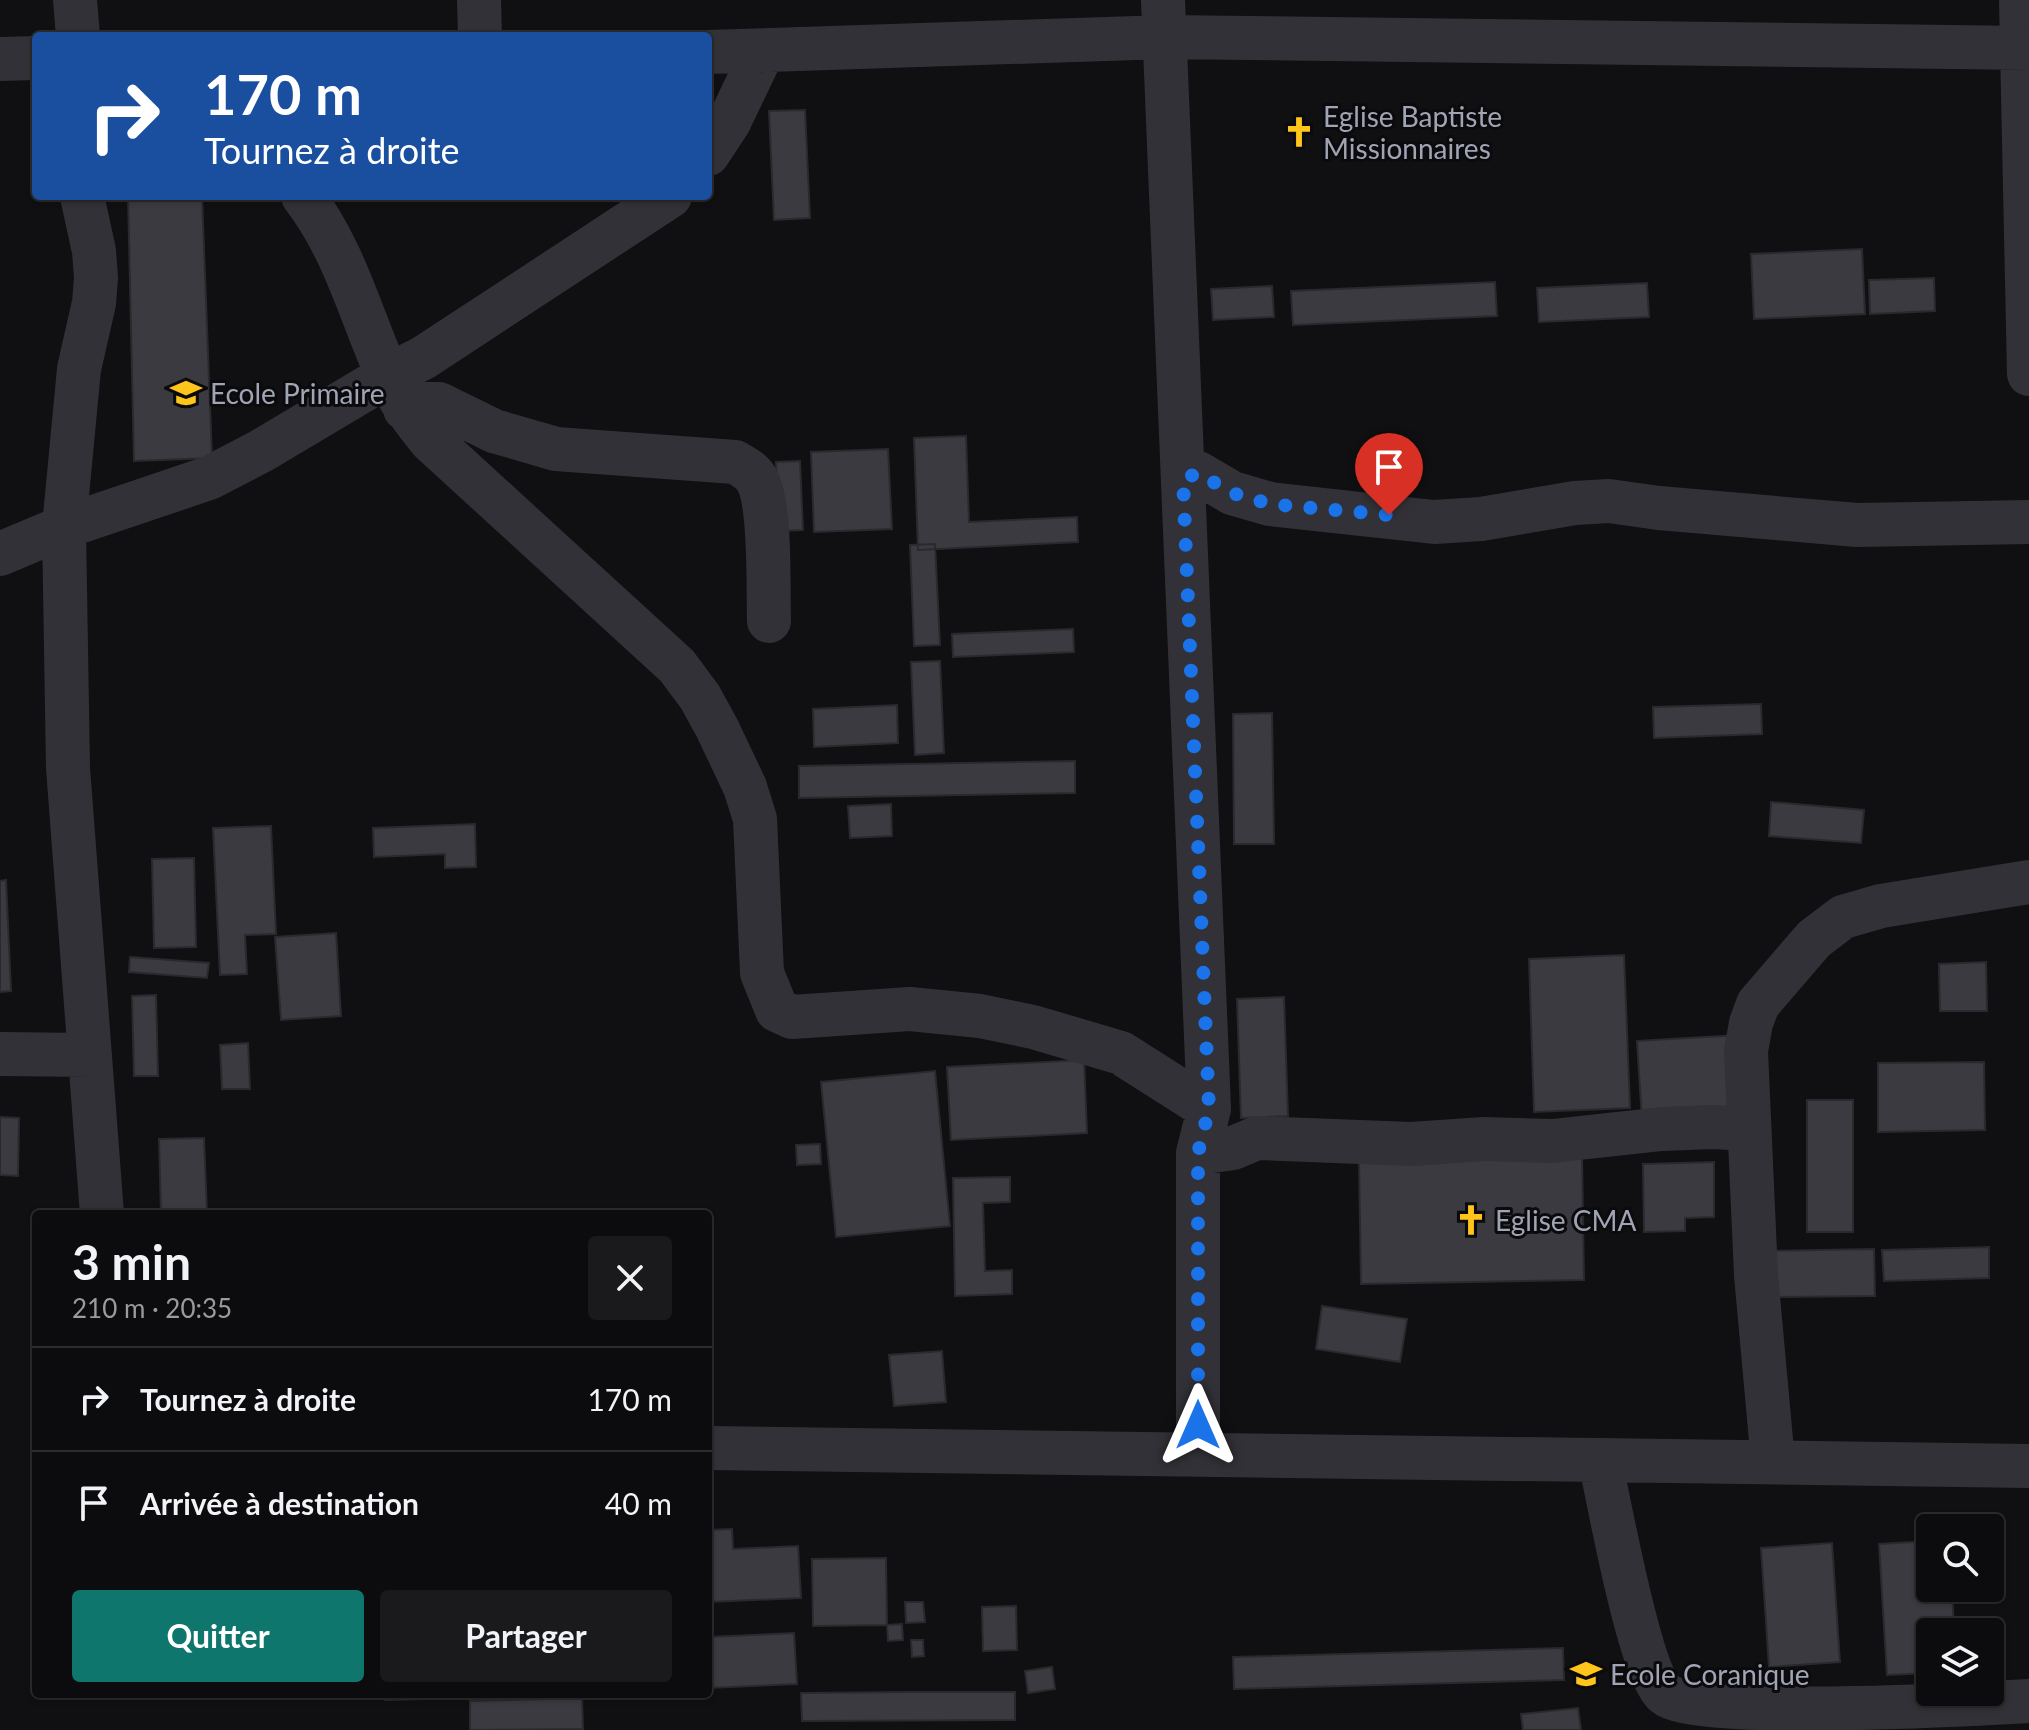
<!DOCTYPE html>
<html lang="fr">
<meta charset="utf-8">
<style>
:root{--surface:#0c0c0e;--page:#1a1a1c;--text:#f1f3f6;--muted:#9a9b9e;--line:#2c2c2e;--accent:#0f766e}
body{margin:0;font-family:Lato,sans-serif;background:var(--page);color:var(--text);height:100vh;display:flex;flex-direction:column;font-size:30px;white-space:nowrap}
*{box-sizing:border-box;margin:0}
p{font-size:26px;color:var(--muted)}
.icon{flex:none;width:44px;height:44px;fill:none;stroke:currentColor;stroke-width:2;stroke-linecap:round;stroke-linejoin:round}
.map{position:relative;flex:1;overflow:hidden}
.drawer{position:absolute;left:32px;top:1210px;width:680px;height:488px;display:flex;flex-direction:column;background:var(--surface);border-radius:8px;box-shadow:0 2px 6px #0004,0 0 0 2px var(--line)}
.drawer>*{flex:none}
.hud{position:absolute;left:32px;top:32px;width:680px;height:168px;border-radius:8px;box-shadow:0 2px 6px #0004,0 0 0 2px var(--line);background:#1a4fa0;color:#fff;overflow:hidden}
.buttons{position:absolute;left:1916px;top:1514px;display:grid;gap:16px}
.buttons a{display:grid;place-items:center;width:88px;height:88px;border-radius:8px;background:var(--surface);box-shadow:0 2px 6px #0004,0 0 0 2px var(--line);font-size:40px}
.pin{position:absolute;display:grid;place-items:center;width:68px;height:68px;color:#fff;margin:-82px -34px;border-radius:50% 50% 50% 0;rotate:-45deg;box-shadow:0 0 8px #0007}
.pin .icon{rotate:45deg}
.me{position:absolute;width:88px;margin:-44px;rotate:0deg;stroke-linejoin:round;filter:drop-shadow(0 0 6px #0008)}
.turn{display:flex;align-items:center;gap:28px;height:168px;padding:0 40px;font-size:36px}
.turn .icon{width:104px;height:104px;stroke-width:2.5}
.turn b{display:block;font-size:56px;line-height:68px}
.round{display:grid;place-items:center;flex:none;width:84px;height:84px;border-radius:8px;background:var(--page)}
.head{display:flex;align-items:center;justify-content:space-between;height:136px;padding:0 40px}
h1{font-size:48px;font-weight:700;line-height:60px}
.primary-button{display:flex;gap:16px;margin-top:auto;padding:16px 40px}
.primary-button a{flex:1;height:92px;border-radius:8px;background:var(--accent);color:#fff;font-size:32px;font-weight:700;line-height:92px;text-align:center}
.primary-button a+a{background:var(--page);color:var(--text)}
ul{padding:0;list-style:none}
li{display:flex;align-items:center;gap:24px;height:104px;padding:0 40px;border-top:2px solid var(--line)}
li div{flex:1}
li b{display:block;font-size:30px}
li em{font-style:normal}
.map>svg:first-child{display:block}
</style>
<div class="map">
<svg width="2029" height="1730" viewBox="0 0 2029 1730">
<rect width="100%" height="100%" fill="#101012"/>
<path fill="#3a3a40" stroke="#2a2a2e" stroke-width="2" d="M805 110 810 218 774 220 769 111Z
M128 196H202L212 458 134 461Z
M1862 249 1865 314 1754 319 1751 254Z
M1934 278 1935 311 1870 314 1869 280Z
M1495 282 1497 316 1293 325 1291 291Z
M1647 283 1649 317 1539 322 1537 288Z
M1272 286 1274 317 1213 320 1211 289Z
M966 436 969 522 1077 517 1078 542 918 550 914 438Z
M888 449 892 529 814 532 811 452Z
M800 461 803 530 779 531 776 462Z
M935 544 940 645 914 646 910 545Z
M1073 629 1074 652 953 657 952 634Z
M940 661 944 753 915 755 911 662Z
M1761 704 1762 734 1654 738 1653 707Z
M897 705 898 743 814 747 813 709Z
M1272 713 1274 844H1234L1233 714Z
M1075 761V793L799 798V766Z
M1771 802 1864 810 1861 843 1769 836Z
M891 804 892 836 850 838 848 806Z
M475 824 476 867 445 868V854L374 857 373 828Z
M271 826 276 934 245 935 247 974 220 975 213 828Z
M194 858 196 947 154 948 152 859Z
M6 880 11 991 0 992V881Z
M336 933 341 1016 281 1020 275 937Z
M1624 955 1630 1108 1534 1112 1529 959Z
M130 957 209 963 207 978 129 972Z
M1986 962 1987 1011H1940L1939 964Z
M156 995 158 1076H134L132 996Z
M1284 997 1288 1116 1241 1118 1237 999Z
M1739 1035 1743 1116 1642 1121 1637 1041Z
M248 1043 250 1089H222L220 1045Z
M1084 1060 1087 1133 951 1140 947 1067Z
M1984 1062 1985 1130 1878 1132V1063Z
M935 1071 950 1226 836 1237 821 1082Z
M1807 1100H1853V1232H1807Z
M0 1117 19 1118 18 1176 0 1175Z
M204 1138 207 1214H161L159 1139Z
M820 1144 821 1164 797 1165 796 1145Z
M1582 1155 1584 1280 1361 1284 1359 1159Z
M1714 1162V1217L1685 1218V1231L1644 1232 1643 1164Z
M1010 1177V1202L983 1203 985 1271 1012 1270V1294L955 1296 953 1178Z
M1989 1247V1278L1884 1281 1882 1250Z
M1874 1249 1875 1296 1770 1297V1251Z
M708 1256H713V1287H708Z
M1322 1306 1407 1319 1400 1362 1316 1349Z
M942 1351 946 1402 894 1406 889 1355Z
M732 1529 733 1549 798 1546 801 1598 708 1602V1530Z
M1930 1541V1588H1952L1954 1632H1930V1673L1887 1675 1879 1544Z
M1832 1543 1840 1662 1769 1667 1761 1548Z
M886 1558 887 1625 813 1626 812 1559Z
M905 1602H923L925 1622 906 1623Z
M1016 1606 1017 1650 983 1651 982 1607Z
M902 1624 903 1640 888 1641 887 1625Z
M794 1633 797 1684 708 1688V1637Z
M911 1640H923L924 1656 912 1657Z
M1563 1648 1564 1680 1234 1689 1233 1657Z
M1052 1667 1055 1689 1028 1693 1025 1671Z
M909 1692H1015V1720L802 1721 801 1693Z
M384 1694H469V1698L385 1700Z
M582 1698 583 1729 470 1730V1701Z
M1578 1708 1581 1730H1523L1521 1714Z"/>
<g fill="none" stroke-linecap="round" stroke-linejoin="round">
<path stroke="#313137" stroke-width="44" d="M75 0 78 36
M479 0 480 36
M1163 0 1209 1109 1198 1153V1455
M2021 0 2029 374
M708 52 1165 37 2029 48
M0 59 36 58
M708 154 729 122 763 51
M82 196 94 251 96 278 94 303 79 369 64 527 68 768 102 1214
M303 196C344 249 360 313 387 374 398 399 414 420 431 441L677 666 700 697 717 728 745 787 755 819 762 973 777 1010 792 1017 910 1009 980 1016 1033 1027 1121 1053 1209 1109
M405 409 417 404H439L494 431 556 449 735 462C744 467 754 472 758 482 771 508 768 589 769 621
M1183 479 1198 473 1232 493 1270 504 1434 522 1481 519 1575 503 1609 501 1659 508 1857 525 2029 522
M0 554 64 527 209 478 261 451 387 376 423 358 670 196
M0 1054 90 1055
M1198 1153 1233 1148 1257 1138 1411 1144 1484 1139 1552 1141 1662 1129 1713 1127 1749 1129
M708 1448 2029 1466
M1600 1460C1609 1501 1639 1671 1665 1694 1695 1720 1974 1704 2029 1701
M1773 1462 1756 1275 1746 1051 1751 1023 1758 1004 1814 939 1843 917 1881 906 2029 882"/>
</g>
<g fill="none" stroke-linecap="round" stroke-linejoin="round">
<path stroke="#1a73e8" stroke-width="14" stroke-dasharray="0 25.2" d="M1198 1425V1153L1209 1109 1183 479 1198 473 1232 493 1270 504 1389 515"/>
</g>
<defs>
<symbol id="church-bare" viewBox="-9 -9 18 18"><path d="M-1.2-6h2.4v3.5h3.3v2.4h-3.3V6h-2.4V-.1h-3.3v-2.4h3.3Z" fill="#ffc51b" stroke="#0b0b0d" stroke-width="2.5" paint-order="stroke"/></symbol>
<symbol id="school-bare" viewBox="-9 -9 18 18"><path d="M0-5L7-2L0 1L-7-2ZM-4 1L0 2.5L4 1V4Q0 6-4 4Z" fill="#ffc51b" stroke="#0b0b0d" stroke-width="2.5" paint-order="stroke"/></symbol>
</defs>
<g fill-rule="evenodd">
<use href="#church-bare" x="1277" y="110" width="44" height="44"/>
<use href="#school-bare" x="164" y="371" width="44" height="44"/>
<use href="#church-bare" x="1449" y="1198" width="44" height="44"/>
<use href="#school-bare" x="1564" y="1652" width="44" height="44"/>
</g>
<g text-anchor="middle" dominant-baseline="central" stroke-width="6" stroke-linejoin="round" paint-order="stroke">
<g font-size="28" fill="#a0a4b4" stroke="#0b0b0d" text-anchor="start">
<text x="1323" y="116">Eglise Baptiste<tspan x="1323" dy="32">Missionnaires</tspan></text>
<text x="210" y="393">Ecole Primaire</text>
<text x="1495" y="1220">Eglise CMA</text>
<text x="1610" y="1674">Ecole Coranique</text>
</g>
</g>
</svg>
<div class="buttons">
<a><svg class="icon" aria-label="search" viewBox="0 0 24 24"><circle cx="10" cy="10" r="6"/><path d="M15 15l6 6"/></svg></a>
<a><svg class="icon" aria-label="layers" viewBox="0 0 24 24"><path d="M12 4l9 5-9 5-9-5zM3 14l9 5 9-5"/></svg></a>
</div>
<div class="pin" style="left:1389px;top:515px;background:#d93025"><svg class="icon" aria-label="arrive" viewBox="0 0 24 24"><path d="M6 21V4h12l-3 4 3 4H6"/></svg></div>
<svg class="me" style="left:1198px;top:1425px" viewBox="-20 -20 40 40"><path d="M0-17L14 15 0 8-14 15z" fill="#1a73e8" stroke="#fff" stroke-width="4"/></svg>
<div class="hud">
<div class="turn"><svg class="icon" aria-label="right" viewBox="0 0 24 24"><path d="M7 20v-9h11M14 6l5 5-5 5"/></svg><div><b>170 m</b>Tournez à droite</div></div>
</div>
<section class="drawer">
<div class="head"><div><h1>3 min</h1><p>210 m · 20:35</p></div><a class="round"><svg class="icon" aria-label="close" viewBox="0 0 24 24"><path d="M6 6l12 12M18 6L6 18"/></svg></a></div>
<ul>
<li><svg class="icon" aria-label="right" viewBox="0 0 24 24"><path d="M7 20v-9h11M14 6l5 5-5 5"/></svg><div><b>Tournez à droite</b></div><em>170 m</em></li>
<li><svg class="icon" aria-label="arrive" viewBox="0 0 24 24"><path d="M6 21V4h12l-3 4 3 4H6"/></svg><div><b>Arrivée à destination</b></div><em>40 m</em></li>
</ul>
<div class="primary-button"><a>Quitter</a><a>Partager</a></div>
</section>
</div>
